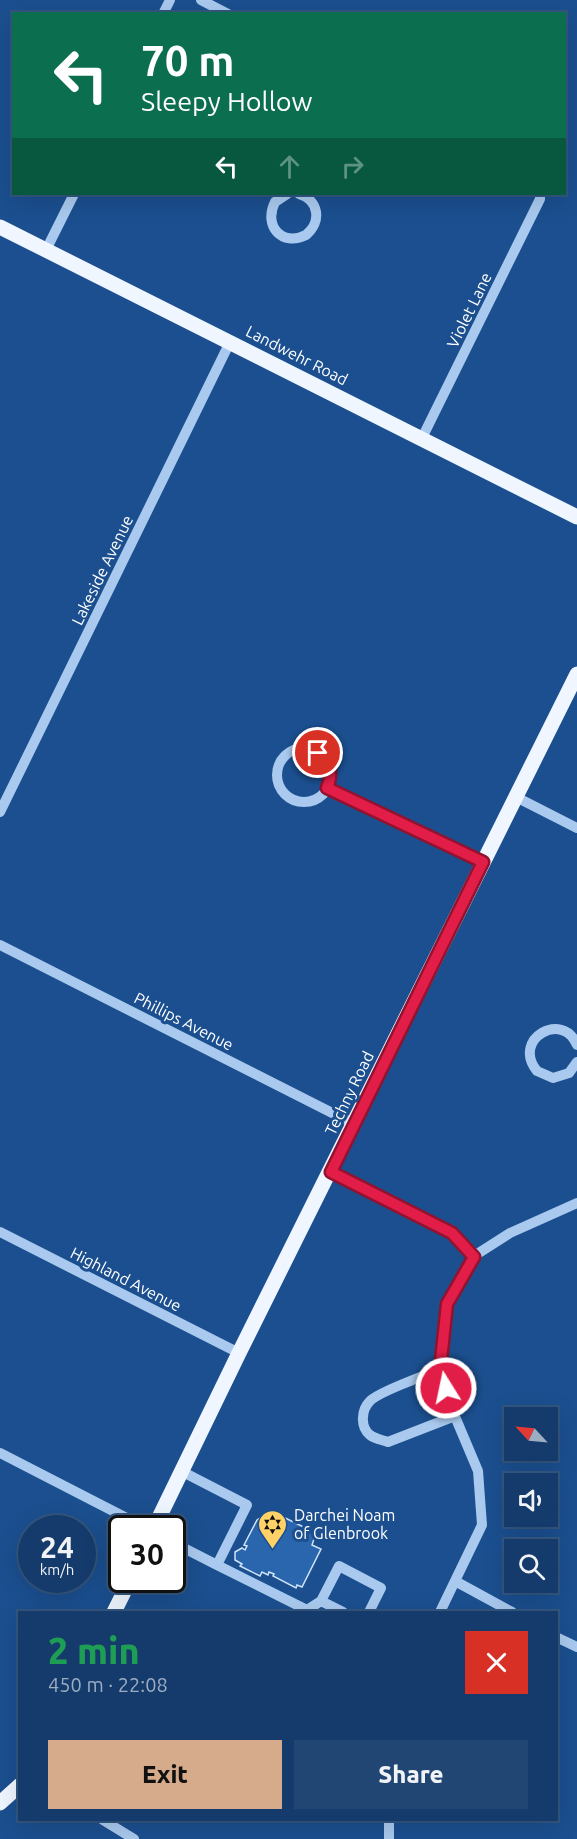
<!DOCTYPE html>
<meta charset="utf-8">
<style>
:root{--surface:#143b6b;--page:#214673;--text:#f1f3f6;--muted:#9dadc1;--line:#33557e;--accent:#d6ab8b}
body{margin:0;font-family:Ubuntu,sans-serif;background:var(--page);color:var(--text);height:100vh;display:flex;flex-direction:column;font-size:22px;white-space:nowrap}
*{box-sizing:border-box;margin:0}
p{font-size:20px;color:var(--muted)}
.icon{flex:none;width:33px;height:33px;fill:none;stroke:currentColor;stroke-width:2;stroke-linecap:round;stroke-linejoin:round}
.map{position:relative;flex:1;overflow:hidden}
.drawer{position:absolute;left:18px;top:1611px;width:540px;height:210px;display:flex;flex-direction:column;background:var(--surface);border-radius:0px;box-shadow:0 6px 24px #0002,0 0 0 2px var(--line)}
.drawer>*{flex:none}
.hud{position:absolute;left:12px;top:12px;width:554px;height:183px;border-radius:0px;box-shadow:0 6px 24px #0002,0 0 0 2px var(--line);background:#0b6e4f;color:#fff;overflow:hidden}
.needle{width:39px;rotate:296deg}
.fabs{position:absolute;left:504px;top:1407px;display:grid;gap:12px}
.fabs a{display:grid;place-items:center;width:54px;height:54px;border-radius:0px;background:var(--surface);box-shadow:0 6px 24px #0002,0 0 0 2px var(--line);font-size:30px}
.speed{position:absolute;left:18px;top:1515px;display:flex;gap:12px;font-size:30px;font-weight:700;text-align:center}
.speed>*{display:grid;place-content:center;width:78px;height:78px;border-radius:50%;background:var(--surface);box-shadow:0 6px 24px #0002,0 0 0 2px var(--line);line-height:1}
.speed small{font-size:15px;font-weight:400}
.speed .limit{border:3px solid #111;border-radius:9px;background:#fff;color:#111}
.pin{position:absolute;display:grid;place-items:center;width:51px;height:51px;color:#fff;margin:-26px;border:3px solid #fff;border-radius:50%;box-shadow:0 2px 6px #0007}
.me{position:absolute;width:66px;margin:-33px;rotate:350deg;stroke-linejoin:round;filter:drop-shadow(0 0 4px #0008)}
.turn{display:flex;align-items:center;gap:21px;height:126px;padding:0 30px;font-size:27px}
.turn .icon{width:78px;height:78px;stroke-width:2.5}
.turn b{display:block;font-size:42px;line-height:51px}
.lanes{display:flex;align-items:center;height:57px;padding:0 30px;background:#0003;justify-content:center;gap:30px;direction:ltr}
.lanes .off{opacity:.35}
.round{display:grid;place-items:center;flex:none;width:63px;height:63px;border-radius:0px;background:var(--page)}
.summary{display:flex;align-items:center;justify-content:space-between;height:102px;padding:0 30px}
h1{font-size:36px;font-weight:800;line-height:45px;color:#1e9e55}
.action{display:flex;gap:12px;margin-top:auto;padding:12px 30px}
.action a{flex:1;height:69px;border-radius:0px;background:var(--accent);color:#111;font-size:24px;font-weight:800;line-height:69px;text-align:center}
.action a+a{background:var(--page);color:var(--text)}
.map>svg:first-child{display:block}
</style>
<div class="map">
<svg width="577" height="1839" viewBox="0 0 577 1839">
<rect width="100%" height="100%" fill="#1b4f8f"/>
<path fill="#2a66ad" stroke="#cfe3fa" stroke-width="1.5" d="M277 1514 316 1533 312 1545 321 1549 302 1587 297 1585 296 1588 273 1576 274 1574 269 1572 268 1575 262 1572 260 1576 240 1566 242 1564 235 1560V1552L242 1548 245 1550 247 1546 244 1545 257 1520 260 1518 272 1524Z"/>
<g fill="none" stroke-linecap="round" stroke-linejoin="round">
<path stroke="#a9c9ee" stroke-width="10" d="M201 0 228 14
M163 14 170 0
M287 194 275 202C263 226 282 247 306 235 322 222 319 200 299 194
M46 250 74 194
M422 438 540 199V194
M277 775a27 27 0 1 1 54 0a27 27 0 1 1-54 0Z
M327 788 483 862
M516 797 577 828
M0 812 230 342
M0 945 354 1124
M577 1045C563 1010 511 1039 537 1071L553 1078 569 1073 577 1062
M331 1172 452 1233 474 1256
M0 1232 239 1353
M440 1370C425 1375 379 1392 370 1401 361 1410 360 1427 370 1435 375 1439 383 1440 388 1442L455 1416
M0 1453 146 1528
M172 1542 217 1565 247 1505 183 1472
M217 1565 307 1610 321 1601 343 1612
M455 1581 512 1612
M321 1601 339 1566 381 1588 369 1612
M440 1612 482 1525 478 1471 451 1407 440 1370 447 1304 474 1256 510 1233 577 1203
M556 1637 577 1647
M103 1820 134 1839
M389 1839V1820"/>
<path stroke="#f0f6ff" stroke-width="15" d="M0 227 577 517
M154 1528 239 1353 577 674
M114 1612 130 1580
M0 1803 20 1785"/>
</g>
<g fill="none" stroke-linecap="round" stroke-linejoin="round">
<defs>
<path id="route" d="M318 753C330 762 333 774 327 788L483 862 331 1172 452 1233 474 1257 447 1304 440 1370 446 1388"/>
</defs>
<use href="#route" stroke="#92132f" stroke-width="15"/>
<use href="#route" stroke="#e11d48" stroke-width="10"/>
</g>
<defs>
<symbol id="synagogue-pin" viewBox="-11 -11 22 30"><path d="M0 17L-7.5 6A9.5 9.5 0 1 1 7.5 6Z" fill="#ffd166" stroke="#1b4f8f"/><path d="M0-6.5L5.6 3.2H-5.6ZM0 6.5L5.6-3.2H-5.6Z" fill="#111"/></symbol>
</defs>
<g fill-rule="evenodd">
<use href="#synagogue-pin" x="256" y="1508" width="33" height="45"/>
</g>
<g text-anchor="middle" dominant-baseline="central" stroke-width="6" stroke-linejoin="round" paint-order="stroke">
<g font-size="16" fill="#fff" stroke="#1b4f8f">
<text transform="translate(469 310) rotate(-64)">Violet Lane</text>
<text transform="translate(297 355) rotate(27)">Landwehr Road</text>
<text transform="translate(102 570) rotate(-64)">Lakeside Avenue</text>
<text transform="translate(184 1021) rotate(27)">Phillips Avenue</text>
<text transform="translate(349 1093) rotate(-64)">Techny Road</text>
<text transform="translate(126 1279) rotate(27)">Highland Avenue</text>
</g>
<g font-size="16" fill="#fff" stroke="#1b4f8f" text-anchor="start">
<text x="294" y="1515">Darchei Noam<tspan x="294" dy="18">of Glenbrook</tspan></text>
</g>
</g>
</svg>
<div class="fabs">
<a><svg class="needle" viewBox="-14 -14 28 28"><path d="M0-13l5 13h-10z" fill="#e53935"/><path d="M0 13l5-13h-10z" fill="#9dadc1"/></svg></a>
<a><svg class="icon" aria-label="sound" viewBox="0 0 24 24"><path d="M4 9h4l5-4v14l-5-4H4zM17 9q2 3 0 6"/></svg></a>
<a><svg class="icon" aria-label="search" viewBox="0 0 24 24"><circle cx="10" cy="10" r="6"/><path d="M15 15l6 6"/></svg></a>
</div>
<div class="speed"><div>24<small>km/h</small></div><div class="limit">30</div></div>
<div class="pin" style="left:318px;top:753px;background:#d93025"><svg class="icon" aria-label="arrive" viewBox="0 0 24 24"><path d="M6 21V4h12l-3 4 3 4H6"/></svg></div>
<svg class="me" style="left:446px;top:1388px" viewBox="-20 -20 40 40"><circle r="17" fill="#e11d48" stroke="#fff" stroke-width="3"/><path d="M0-11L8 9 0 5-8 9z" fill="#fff"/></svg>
<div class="hud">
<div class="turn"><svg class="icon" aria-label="left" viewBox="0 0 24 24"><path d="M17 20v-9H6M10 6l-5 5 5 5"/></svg><div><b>70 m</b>Sleepy Hollow</div></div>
<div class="lanes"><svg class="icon" aria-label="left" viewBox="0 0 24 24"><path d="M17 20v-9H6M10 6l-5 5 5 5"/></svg><svg class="icon off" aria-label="ahead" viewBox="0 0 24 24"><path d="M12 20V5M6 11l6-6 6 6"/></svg><svg class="icon off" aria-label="right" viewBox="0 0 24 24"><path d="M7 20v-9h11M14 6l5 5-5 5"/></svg></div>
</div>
<section class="drawer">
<div class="summary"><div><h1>2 min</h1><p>450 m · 22:08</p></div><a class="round" style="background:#d93025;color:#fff"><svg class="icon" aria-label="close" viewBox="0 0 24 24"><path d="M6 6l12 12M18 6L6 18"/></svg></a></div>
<div class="action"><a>Exit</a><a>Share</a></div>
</section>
</div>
